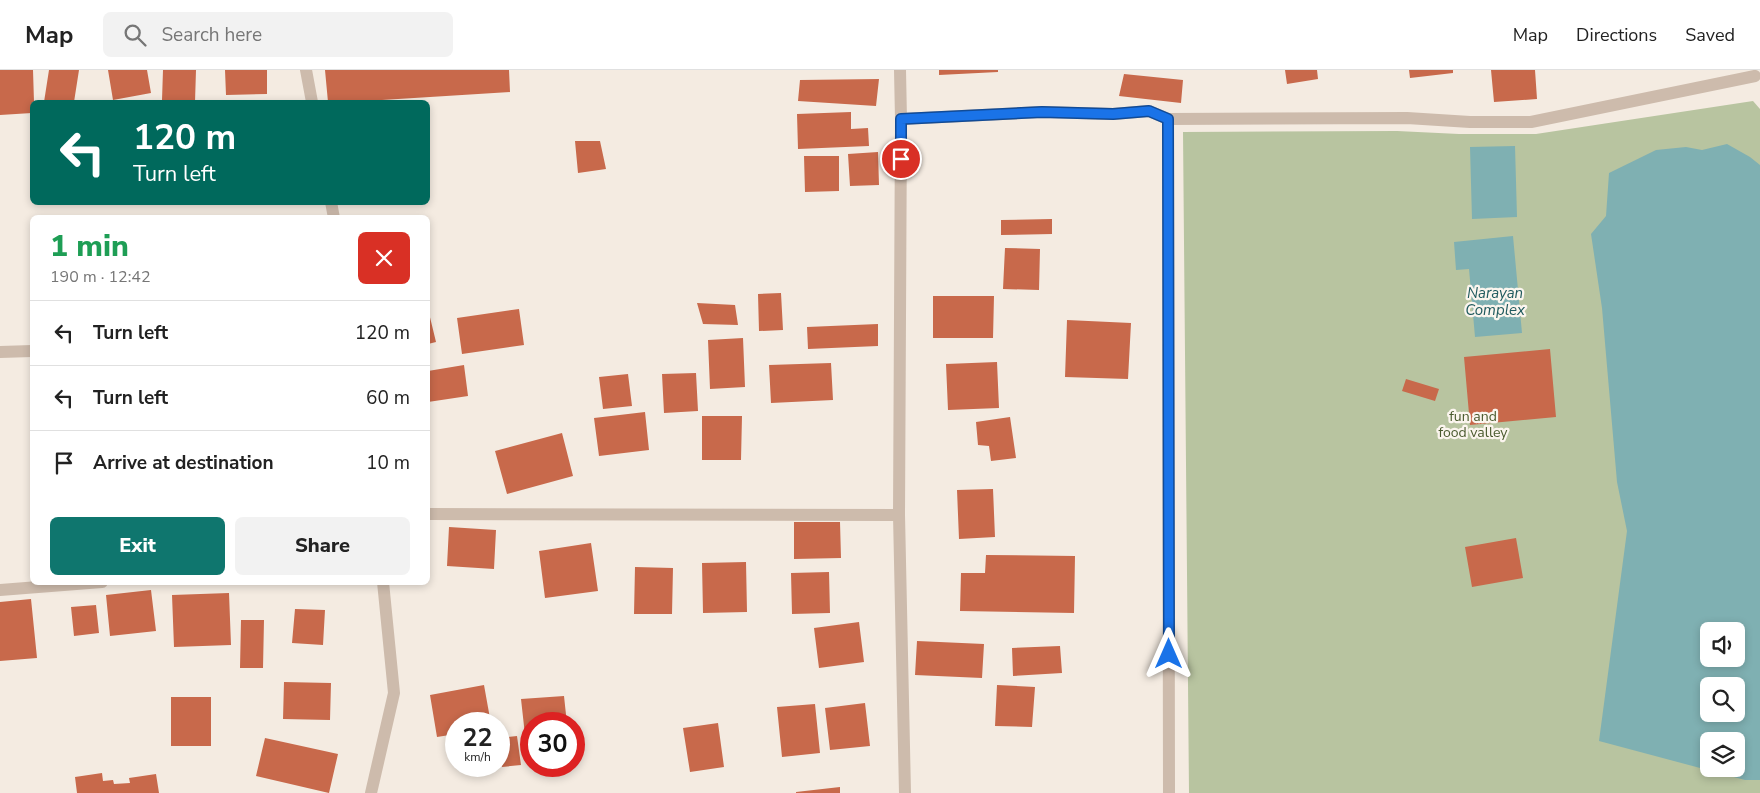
<!DOCTYPE html>
<meta charset="utf-8">
<style>
:root{--surface:#fff;--page:#f2f2f2;--text:#222;--muted:#767676;--line:#e0e0e0;--accent:#0f766e}
body{margin:0;font-family:"Nunito Sans",sans-serif;background:var(--page);color:var(--text);height:100vh;display:flex;flex-direction:column;font-size:19px;white-space:nowrap}
*{box-sizing:border-box;margin:0}
p{font-size:16px;color:var(--muted)}
.icon{flex:none;width:28px;height:28px;fill:none;stroke:currentColor;stroke-width:2;stroke-linecap:round;stroke-linejoin:round}
.map{position:relative;flex:1;overflow:hidden}
.panel{position:absolute;left:30px;top:145px;width:400px;height:370px;display:flex;flex-direction:column;background:var(--surface);border-radius:8px;box-shadow:0 2px 8px #0003}
.panel>*{flex:none}
.top-card{position:absolute;left:30px;top:30px;width:400px;height:105px;border-radius:8px;box-shadow:0 2px 8px #0003;background:#00695c;color:#fff;overflow:hidden}
.buttons{position:absolute;left:1700px;top:552px;display:grid;gap:10px}
.buttons a{display:grid;place-items:center;width:45px;height:45px;border-radius:8px;background:var(--surface);box-shadow:0 2px 8px #0003;font-size:25px}
.speed{position:absolute;left:445px;top:642px;display:flex;gap:10px;font-size:25px;font-weight:700;text-align:center}
.speed>*{display:grid;place-content:center;width:65px;height:65px;border-radius:50%;background:var(--surface);box-shadow:0 2px 8px #0003;line-height:1}
.speed small{font-size:12px;font-weight:400}
.speed .limit{border:8px solid #d22;background:#fff;color:#111}
.pin{position:absolute;display:grid;place-items:center;width:42px;height:42px;color:#fff;margin:-21px;border:2px solid #fff;border-radius:50%;box-shadow:0 1px 5px #0007}
.me{position:absolute;width:55px;margin:-28px;rotate:0deg;stroke-linejoin:round;filter:drop-shadow(0 0 4px #0008)}
.turn{display:flex;align-items:center;gap:18px;height:105px;padding:0 20px;font-size:22px}
.turn .icon{width:65px;height:65px;stroke-width:2.5}
.turn b{display:block;font-size:35px;line-height:42px}
.round{display:grid;place-items:center;flex:none;width:52px;height:52px;border-radius:8px;background:var(--page)}
.summary{display:flex;align-items:center;justify-content:space-between;height:85px;padding:0 20px}
h1{font-size:30px;font-weight:800;line-height:38px;color:#1e9e55}
.cta{display:flex;gap:10px;margin-top:auto;padding:10px 20px}
.cta a{flex:1;height:58px;border-radius:8px;background:var(--accent);color:#fff;font-size:20px;font-weight:800;line-height:58px;text-align:center}
.cta a+a{background:var(--page);color:var(--text)}
ul{padding:0;list-style:none}
li{display:flex;align-items:center;gap:15px;height:65px;padding:0 20px;border-top:1px solid var(--line)}
li div{flex:1}
li b{display:block;font-size:19px}
li em{font-style:normal}
header{display:flex;align-items:center;gap:30px;box-sizing:border-box;height:70px;padding:0 25px;background:var(--surface);border-bottom:1px solid var(--line)}
header strong{font-size:24px}
nav{display:flex;gap:28px;margin-inline-start:auto;font-size:18px}
.search{width:350px;height:45px;background:var(--page);display:flex;align-items:center;gap:12px;box-sizing:border-box;padding:0 18px;border-radius:8px;color:var(--muted);font-size:19px}
.map>svg:first-child{display:block}
</style>
<header>
<strong>Map</strong>
<div class="search"><svg class="icon" aria-label="search" viewBox="0 0 24 24"><circle cx="10" cy="10" r="6"/><path d="M15 15l6 6"/></svg>Search here</div>
<nav><a>Map</a><a>Directions</a><a>Saved</a></nav>
</header>
<div class="map">
<svg width="1760" height="723" viewBox="0 0 1760 723">
<rect width="100%" height="100%" fill="#f4ebe1"/>
<path fill="#b8c4a0" fill-rule="evenodd" d="M1753 31 1760 39V723H1189L1183 62 1397 61 1459 64H1536ZM1709 561H1736V589H1709ZM1709 616H1736V644H1709ZM1709 671H1736V699H1709Z"/>
<path fill="#7fb0b2" fill-rule="evenodd" d="M1727 74 1750 87 1760 95V710H1745L1599 671 1627 461 1617 412 1602 238 1591 164 1606 146 1609 103 1656 80 1686 77 1702 80ZM1709 561H1736V589H1709ZM1709 616H1736V644H1709ZM1709 671H1736V699H1709Z
M1515 76 1517 147 1472 149 1470 77Z
M1513 166 1522 263 1475 267 1469 199 1456 200 1454 172Z"/>
<path fill="#c8694b" d="M0 0H33L34 32H32V43L0 45Z
M49 0H79L74 32H44Z
M108 0H147L151 23 113 30Z
M163 0H196L195 32 162 30Z
M225 0H267V24L226 25Z
M325 0H509L510 22 350 32H328Z
M939 0H998V2L939 5Z
M1285 0H1317L1318 9 1287 14Z
M1409 0H1453V3L1410 8Z
M1491 0H1535L1537 29 1494 32Z
M1124 4 1183 10 1181 33 1119 26Z
M879 9 876 36 798 31 800 10Z
M851 42V59L868 58 869 76 798 79 797 44Z
M575 71H600L606 99 578 103Z
M878 82 879 115 850 116 848 84Z
M804 86H839V121L805 122Z
M1052 149V164L1001 165V150Z
M1005 178 1040 179 1039 220 1003 219Z
M781 223 783 260 759 261 758 224Z
M933 226H994L993 268H933Z
M697 233 735 235 738 255 703 254Z
M428 239 436 272 428 274Z
M519 239 524 275 462 284 457 248Z
M1067 250 1131 253 1128 309 1065 307Z
M878 254V276L808 279 807 257Z
M743 268 745 317 710 319 708 270Z
M1550 279 1556 347 1470 355 1464 287Z
M997 292 999 338 948 340 946 294Z
M831 293 833 330 771 333 769 295Z
M464 295 468 326 428 332V301Z
M696 303 698 341 664 343 662 304Z
M628 304 632 336 603 339 599 307Z
M1406 309 1439 319 1435 331 1402 321Z
M645 342 649 380 599 386 594 348Z
M702 346H742L741 390H702Z
M1010 347 1016 388 991 391 989 376 978 375 976 352Z
M562 363 573 406 507 424 495 381Z
M993 419 995 467 959 469 957 420Z
M794 452H840L841 488 794 489Z
M449 457 496 460 494 499 447 496Z
M1516 468 1523 508 1472 517 1465 477Z
M591 473 598 521 545 528 539 481Z
M986 485 1075 486 1074 543 960 541 961 503H985Z
M746 492 747 542 703 543 702 493Z
M635 497 673 498 672 544H634Z
M829 502 830 543 792 544 791 503Z
M151 520 156 561 110 566 106 525Z
M229 523 231 575 174 577 172 525Z
M31 529 37 588 0 591V532Z
M96 535 99 563 74 566 71 537Z
M295 539 325 540 323 575 292 573Z
M241 550H264L263 598H240Z
M859 552 864 592 819 598 814 558Z
M917 571 984 574 982 608 915 605Z
M1060 576 1062 603 1013 606 1012 578Z
M284 612 331 613 330 650 283 649Z
M484 615 491 654H456V664L437 667 430 625Z
M997 615 1035 617 1032 657 995 656Z
M564 626 567 654H531V664L525 665 521 629Z
M171 627H211V676H171Z
M865 633 870 676 830 680 825 638Z
M815 634 820 683 782 687 777 637Z
M718 653 724 697 690 702 683 658Z
M517 666 521 695 502 697 499 668Z
M265 668 338 684 329 723 256 706Z
M102 703 103 711 113 710 114 714 130 713 129 708 156 704 159 723H77L75 707Z
M840 717V723H796V722Z"/>
<g fill="none" stroke-linecap="round" stroke-linejoin="round">
<path stroke="#cdbbac" stroke-width="12" d="M306 0 312 32
M900 0 901 49 899 445 905 723
M901 49 1042 42 1113 44 1149 41 1168 49 1407 48 1470 52H1531L1755 6
M1168 49 1169 723
M331 132 334 148
M0 282 32 281
M428 444 899 445
M0 520 102 512
M371 723 394 623 383 512"/>
</g>
<g fill="none" stroke-linecap="round" stroke-linejoin="round">
<defs>
<path id="route" d="M901 89V49L1042 42 1113 44 1149 41 1168 49 1169 584"/>
</defs>
<use href="#route" stroke="#114b97" stroke-width="12"/>
<use href="#route" stroke="#1a73e8" stroke-width="9"/>
</g>
<g text-anchor="middle" dominant-baseline="central" stroke-width="4.5" stroke-linejoin="round" paint-order="stroke">
<g font-size="14" fill="#4a5a2e" stroke="#fbf5ee">
<text x="1473" y="346">fun and<tspan x="1473" dy="16">food valley</tspan></text>
</g>
<g font-size="15" font-style="italic" fill="#1f5a5e" stroke="#fbf5ee">
<text x="1495" y="223">Narayan<tspan x="1495" dy="17">Complex</tspan></text>
</g>
</g>
</svg>
<div class="buttons">
<a><svg class="icon" aria-label="sound" viewBox="0 0 24 24"><path d="M4 9h4l5-4v14l-5-4H4zM17 9q2 3 0 6"/></svg></a>
<a><svg class="icon" aria-label="search" viewBox="0 0 24 24"><circle cx="10" cy="10" r="6"/><path d="M15 15l6 6"/></svg></a>
<a><svg class="icon" aria-label="layers" viewBox="0 0 24 24"><path d="M12 4l9 5-9 5-9-5zM3 14l9 5 9-5"/></svg></a>
</div>
<div class="speed"><div>22<small>km/h</small></div><div class="limit">30</div></div>
<div class="pin" style="left:901px;top:89px;background:#d93025"><svg class="icon" aria-label="arrive" viewBox="0 0 24 24"><path d="M6 21V4h12l-3 4 3 4H6"/></svg></div>
<svg class="me" style="left:1169px;top:584px" viewBox="-20 -20 40 40"><path d="M0-17L14 15 0 8-14 15z" fill="#1a73e8" stroke="#fff" stroke-width="4"/></svg>
<div class="top-card">
<div class="turn"><svg class="icon" aria-label="left" viewBox="0 0 24 24"><path d="M17 20v-9H6M10 6l-5 5 5 5"/></svg><div><b>120 m</b>Turn left</div></div>
</div>
<section class="panel">
<div class="summary"><div><h1>1 min</h1><p>190 m · 12:42</p></div><a class="round" style="background:#d93025;color:#fff"><svg class="icon" aria-label="close" viewBox="0 0 24 24"><path d="M6 6l12 12M18 6L6 18"/></svg></a></div>
<ul>
<li><svg class="icon" aria-label="left" viewBox="0 0 24 24"><path d="M17 20v-9H6M10 6l-5 5 5 5"/></svg><div><b>Turn left</b></div><em>120 m</em></li>
<li><svg class="icon" aria-label="left" viewBox="0 0 24 24"><path d="M17 20v-9H6M10 6l-5 5 5 5"/></svg><div><b>Turn left</b></div><em>60 m</em></li>
<li><svg class="icon" aria-label="arrive" viewBox="0 0 24 24"><path d="M6 21V4h12l-3 4 3 4H6"/></svg><div><b>Arrive at destination</b></div><em>10 m</em></li>
</ul>
<div class="cta"><a>Exit</a><a>Share</a></div>
</section>
</div>
